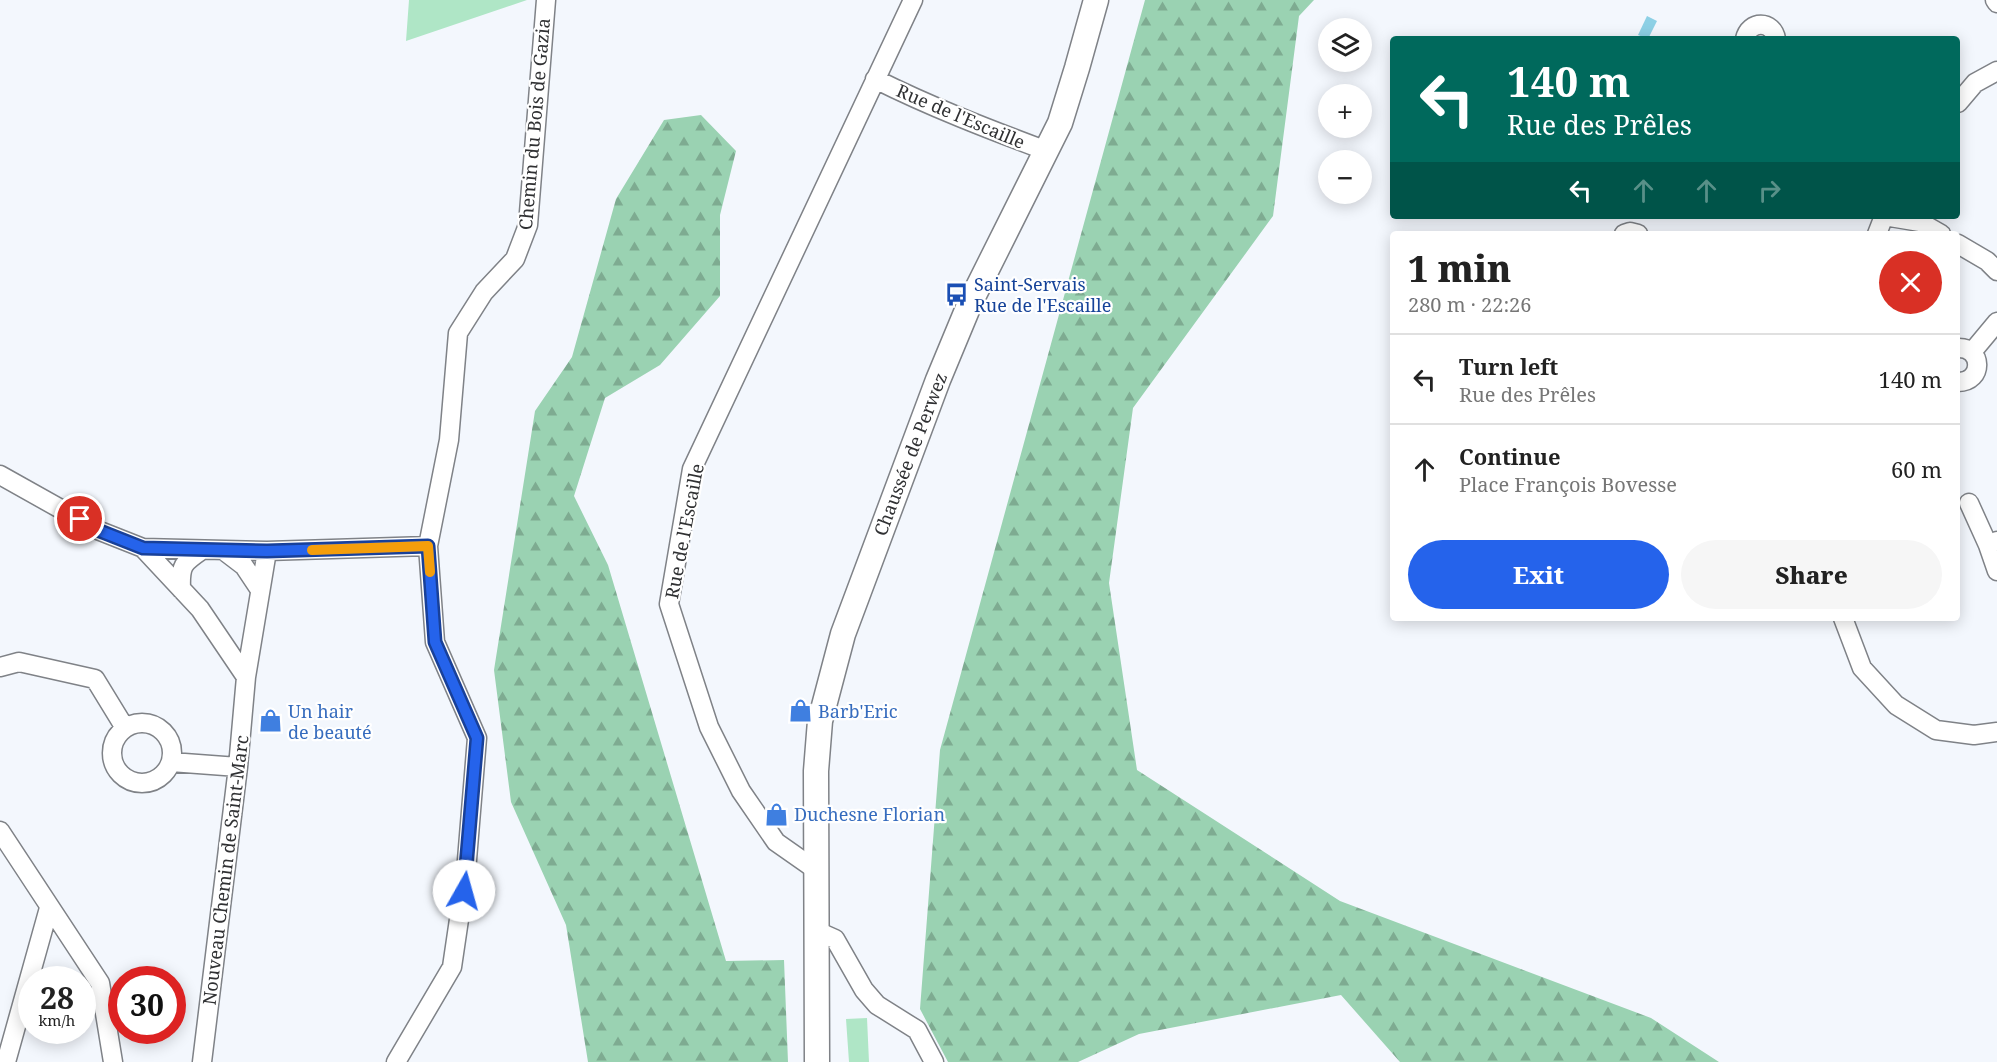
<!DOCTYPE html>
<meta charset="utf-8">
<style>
:root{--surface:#fff;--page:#f6f6f6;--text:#222;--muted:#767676;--line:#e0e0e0;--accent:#2563eb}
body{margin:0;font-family:"Noto Serif",serif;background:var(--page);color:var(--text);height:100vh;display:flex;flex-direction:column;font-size:22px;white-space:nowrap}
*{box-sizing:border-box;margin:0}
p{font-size:20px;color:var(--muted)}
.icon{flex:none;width:33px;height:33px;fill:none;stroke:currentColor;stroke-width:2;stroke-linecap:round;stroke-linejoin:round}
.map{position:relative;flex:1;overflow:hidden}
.side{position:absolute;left:1390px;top:231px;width:570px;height:390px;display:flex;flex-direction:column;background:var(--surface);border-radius:6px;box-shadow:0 3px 15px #0003}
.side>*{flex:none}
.hud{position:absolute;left:1390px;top:36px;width:570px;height:183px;border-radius:6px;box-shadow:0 3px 15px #0003;background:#00695c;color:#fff;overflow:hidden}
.fabs{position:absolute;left:1318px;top:18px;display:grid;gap:12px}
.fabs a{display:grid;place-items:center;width:54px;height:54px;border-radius:50%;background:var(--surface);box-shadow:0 3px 15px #0003;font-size:30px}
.speed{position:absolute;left:18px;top:966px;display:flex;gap:12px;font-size:30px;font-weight:700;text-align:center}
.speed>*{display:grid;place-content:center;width:78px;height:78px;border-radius:50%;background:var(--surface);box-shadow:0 3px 15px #0003;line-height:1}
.speed small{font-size:15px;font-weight:400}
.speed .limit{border:9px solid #d22;background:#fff;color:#111}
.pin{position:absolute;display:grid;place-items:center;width:51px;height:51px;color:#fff;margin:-26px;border:3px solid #fff;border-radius:50%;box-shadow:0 2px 6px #0007}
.me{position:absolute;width:66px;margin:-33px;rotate:7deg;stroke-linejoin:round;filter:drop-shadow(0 0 4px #0008)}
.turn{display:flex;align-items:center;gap:21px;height:126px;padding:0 18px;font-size:27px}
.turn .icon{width:78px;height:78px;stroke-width:2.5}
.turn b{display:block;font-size:42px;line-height:51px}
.lanes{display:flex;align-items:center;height:57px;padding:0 18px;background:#0003;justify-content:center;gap:30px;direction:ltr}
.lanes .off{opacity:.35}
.round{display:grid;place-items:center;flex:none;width:63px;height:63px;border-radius:32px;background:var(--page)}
.summary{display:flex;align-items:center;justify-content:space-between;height:102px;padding:0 18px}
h1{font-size:36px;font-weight:800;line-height:45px}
.button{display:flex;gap:12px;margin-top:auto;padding:12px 18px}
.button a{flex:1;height:69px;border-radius:36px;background:var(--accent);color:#fff;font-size:24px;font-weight:800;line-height:69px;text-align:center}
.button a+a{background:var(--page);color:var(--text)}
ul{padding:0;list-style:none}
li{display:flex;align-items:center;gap:18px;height:90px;padding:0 18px;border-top:2px solid var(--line)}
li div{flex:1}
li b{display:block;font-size:22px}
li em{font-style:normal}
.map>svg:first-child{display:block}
</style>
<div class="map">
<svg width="1997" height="1062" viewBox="0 0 1997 1062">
<defs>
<pattern id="forest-firs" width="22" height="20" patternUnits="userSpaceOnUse" patternTransform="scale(1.5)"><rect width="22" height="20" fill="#9ad2b2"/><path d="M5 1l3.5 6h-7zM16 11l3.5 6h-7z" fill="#7eab91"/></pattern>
</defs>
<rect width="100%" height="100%" fill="#f3f7fd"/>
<path fill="#afe6c6" d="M409 0H527L406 41Z
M867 1018 869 1062H849L846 1019Z"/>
<path fill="url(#forest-firs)" d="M1145 0H1314L1299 16 1273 216 1133 408 1109 583 1137 770 1340 901 1651 1018 1719 1062H1400L1341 995 1139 1034 1078 1062H948L920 1009 940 750Z
M701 115 736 151 720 215V296L660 365 605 398 574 496 608 565 726 961 784 960 788 1062H588L566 925 511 802 494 670 535 411 572 357 616 199 664 120Z"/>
<path fill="#8dd0e5" d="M1647 16 1657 21 1648 39 1638 35Z"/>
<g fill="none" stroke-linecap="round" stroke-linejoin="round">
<defs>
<path id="street" d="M1995 0 1997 3
M1745 39C1749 20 1773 20 1776 39
M875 79C931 107 988 129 1047 151
M1958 103 1975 83 1997 71
M1884 216 1920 222 1941 234
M1624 234 1630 232 1638 234
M1877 234 1884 216
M1958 244 1987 261 1997 271
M1958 348C1983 347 1984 382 1958 382
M1972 352 1997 322
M0 475 100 531 143 548 267 551 428 546
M1969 503 1988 545 1997 541
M1988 545 1997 571
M143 548 200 609 246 677
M223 550 244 566 260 590
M181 589C180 565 183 563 202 550
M1843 618 1862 668 1896 705 1936 730 1974 735 1997 732
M0 667 19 662 95 679 125 728
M112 753a30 30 0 1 1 60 0a30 30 0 1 1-60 0Z
M171 762 238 767
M0 831 100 983 113 1062
M816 870 776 842 741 791 709 727 669 604 692 469 913 0
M817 931 835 939 864 990 877 1005 917 1030 934 1062
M6 1062 49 908
M202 1062 238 767 246 677 267 551
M396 1062 452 967 466 872 477 738 435 642 428 546 449 440 458 333 484 292 515 259 528 225 546 0"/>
<path id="secondary" d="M817 1062 816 771 820 721 843 634 938 380 970 303 1060 123 1077 68 1096 0"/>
</defs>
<use href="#street" stroke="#7f8287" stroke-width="21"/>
<use href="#secondary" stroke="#7f8287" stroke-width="27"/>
<use href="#street" stroke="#fff" stroke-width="18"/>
<use href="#secondary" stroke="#fff" stroke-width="24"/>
</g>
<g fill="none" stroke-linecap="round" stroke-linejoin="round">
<defs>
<path id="route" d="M80 519 100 531 143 548 267 551 428 546 435 642 477 738 464 891"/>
</defs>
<use href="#route" stroke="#184099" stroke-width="15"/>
<use href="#route" stroke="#2563eb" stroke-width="10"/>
<path stroke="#f59e0b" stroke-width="10" d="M312 550 428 546 430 572"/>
</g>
<defs>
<symbol id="bus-bare" viewBox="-9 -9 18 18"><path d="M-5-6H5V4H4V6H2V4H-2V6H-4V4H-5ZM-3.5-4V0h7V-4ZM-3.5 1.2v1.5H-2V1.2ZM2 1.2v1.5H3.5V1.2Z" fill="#1a4fb4" stroke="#fff" stroke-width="2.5" paint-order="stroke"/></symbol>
<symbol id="shop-bare" viewBox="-9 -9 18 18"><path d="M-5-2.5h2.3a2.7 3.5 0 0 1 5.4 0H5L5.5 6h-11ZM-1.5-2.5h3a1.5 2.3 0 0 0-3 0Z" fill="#3f7fe0" stroke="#fff" stroke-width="2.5" paint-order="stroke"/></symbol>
</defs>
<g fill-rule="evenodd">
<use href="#bus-bare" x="940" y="278" width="33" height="33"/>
<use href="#shop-bare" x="784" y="694" width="33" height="33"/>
<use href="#shop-bare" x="254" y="704" width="33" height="33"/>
<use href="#shop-bare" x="760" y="798" width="33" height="33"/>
</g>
<g text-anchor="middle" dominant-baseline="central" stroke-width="4.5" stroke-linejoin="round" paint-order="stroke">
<g font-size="18" fill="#303133" stroke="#fff">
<text transform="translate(961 116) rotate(23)">Rue de l'Escaille</text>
<text transform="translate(534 124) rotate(-85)">Chemin du Bois de Gazia</text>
<text transform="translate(910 454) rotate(-69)">Chaussée de Perwez</text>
<text transform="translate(684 531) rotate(-79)">Rue de l'Escaille</text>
<text transform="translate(225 870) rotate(-83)">Nouveau Chemin de Saint-Marc</text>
</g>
<g font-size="18" fill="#164399" stroke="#fff" text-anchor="start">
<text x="974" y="284">Saint-Servais<tspan x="974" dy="21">Rue de l'Escaille</tspan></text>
</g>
<g font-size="18" fill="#366cbe" stroke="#fff" text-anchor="start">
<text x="288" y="711">Un hair<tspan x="288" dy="21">de beauté</tspan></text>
<text x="818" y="711">Barb'Eric</text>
<text x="794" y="814">Duchesne Florian</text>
</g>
</g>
</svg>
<div class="fabs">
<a><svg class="icon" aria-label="layers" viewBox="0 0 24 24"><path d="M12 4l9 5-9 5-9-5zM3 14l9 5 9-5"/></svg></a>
<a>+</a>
<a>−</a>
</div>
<div class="speed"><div>28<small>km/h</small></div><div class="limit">30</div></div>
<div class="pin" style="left:80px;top:519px;background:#d93025"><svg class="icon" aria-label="arrive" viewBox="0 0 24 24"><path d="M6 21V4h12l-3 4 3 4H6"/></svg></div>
<svg class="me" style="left:464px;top:891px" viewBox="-20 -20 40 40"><circle r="19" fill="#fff"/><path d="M0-13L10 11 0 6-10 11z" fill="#2563eb"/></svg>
<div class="hud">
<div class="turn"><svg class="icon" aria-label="left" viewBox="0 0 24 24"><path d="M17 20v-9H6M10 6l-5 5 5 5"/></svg><div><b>140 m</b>Rue des Prêles</div></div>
<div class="lanes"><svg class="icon" aria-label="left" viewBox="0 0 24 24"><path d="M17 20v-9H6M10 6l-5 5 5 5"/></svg><svg class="icon off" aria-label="ahead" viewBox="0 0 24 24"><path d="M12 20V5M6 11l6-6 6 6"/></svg><svg class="icon off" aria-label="ahead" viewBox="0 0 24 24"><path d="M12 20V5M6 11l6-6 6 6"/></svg><svg class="icon off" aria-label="right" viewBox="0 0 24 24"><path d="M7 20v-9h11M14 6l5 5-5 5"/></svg></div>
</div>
<section class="side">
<div class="summary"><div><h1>1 min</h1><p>280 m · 22:26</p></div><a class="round" style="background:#d93025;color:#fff"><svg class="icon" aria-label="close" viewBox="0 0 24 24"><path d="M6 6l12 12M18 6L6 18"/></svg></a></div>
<ul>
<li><svg class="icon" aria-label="left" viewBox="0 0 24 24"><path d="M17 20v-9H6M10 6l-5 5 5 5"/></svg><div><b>Turn left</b><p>Rue des Prêles</p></div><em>140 m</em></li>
<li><svg class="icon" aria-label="ahead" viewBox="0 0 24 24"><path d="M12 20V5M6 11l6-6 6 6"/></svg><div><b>Continue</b><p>Place François Bovesse</p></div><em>60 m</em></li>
</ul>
<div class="button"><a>Exit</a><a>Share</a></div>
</section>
</div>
